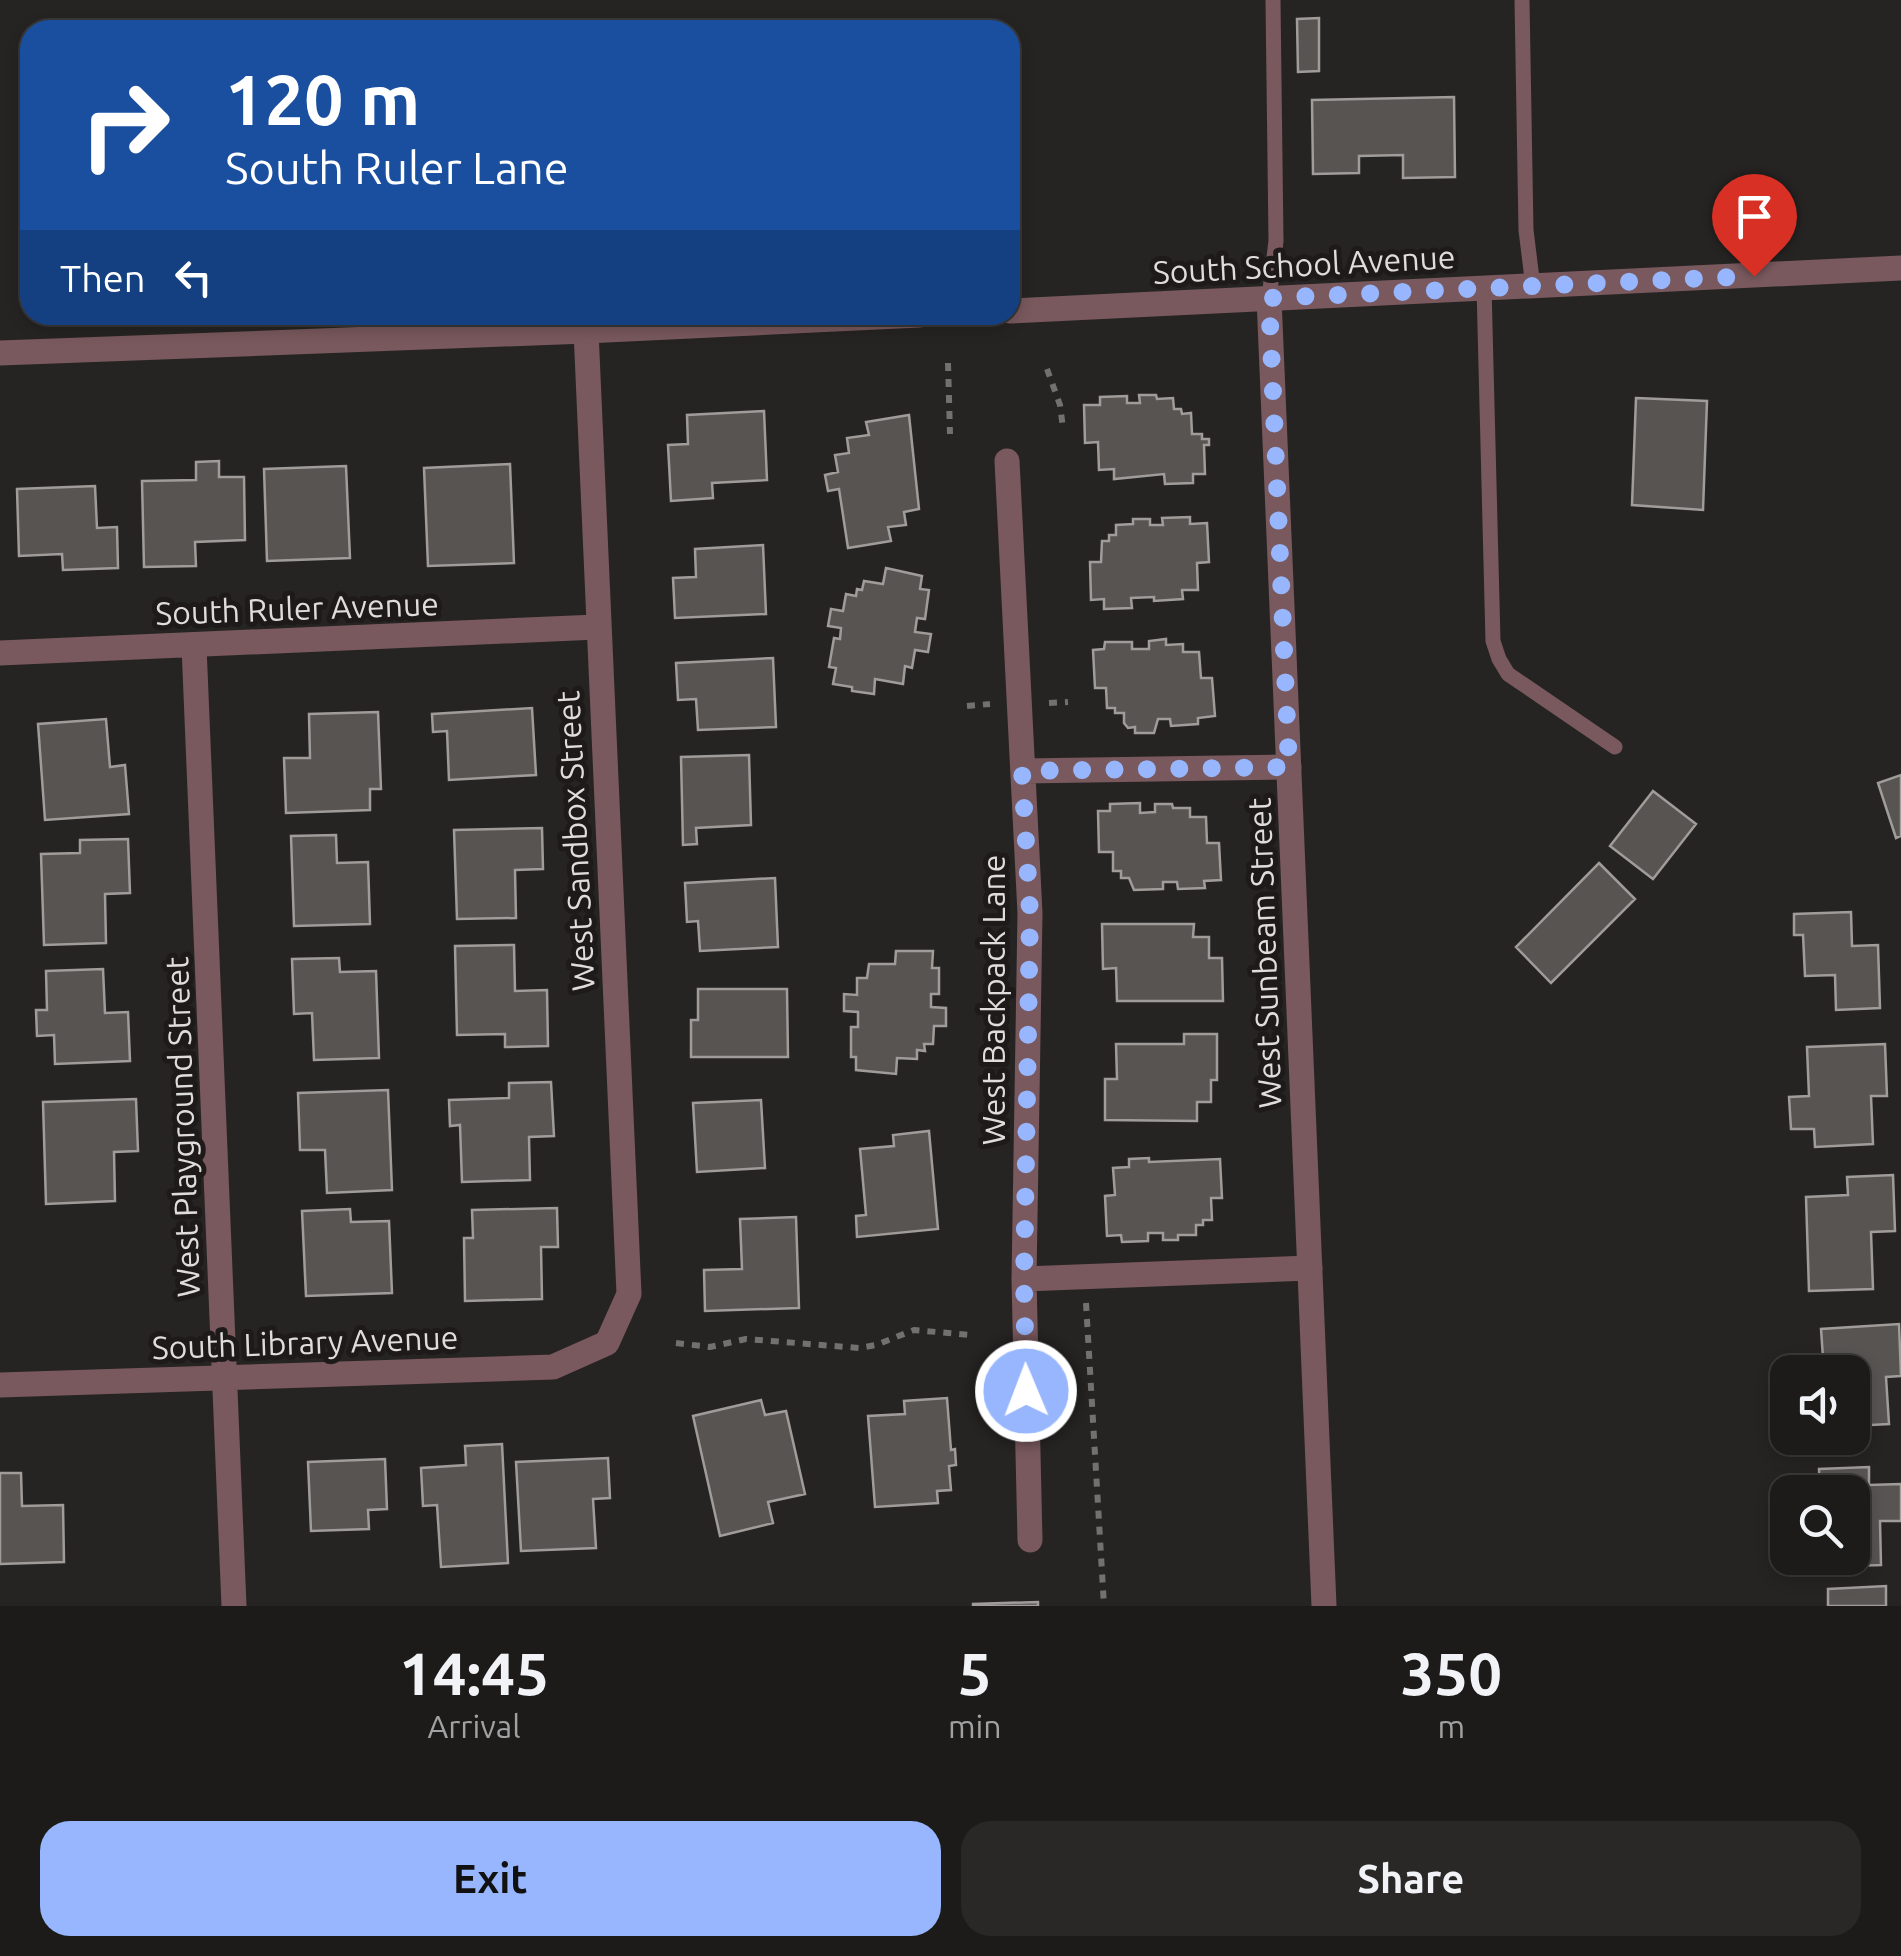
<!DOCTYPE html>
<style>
:root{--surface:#1c1b1a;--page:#292827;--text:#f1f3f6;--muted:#a0a1a2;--line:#3a3939;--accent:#97b6fd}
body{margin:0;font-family:Ubuntu,sans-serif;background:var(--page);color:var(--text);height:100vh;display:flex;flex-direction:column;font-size:38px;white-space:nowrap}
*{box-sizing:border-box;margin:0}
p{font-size:32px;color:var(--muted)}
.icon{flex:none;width:55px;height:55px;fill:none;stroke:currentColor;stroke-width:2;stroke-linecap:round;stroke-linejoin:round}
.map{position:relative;height:1606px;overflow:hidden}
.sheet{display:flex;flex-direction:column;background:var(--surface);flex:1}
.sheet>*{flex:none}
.guide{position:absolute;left:20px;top:20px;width:1000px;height:305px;border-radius:30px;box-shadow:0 5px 15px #0003,0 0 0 2px var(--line);background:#1a4fa0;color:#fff;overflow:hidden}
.fabs{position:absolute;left:1770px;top:1355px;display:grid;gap:20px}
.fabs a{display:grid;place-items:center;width:100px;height:100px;border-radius:20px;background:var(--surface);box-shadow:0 5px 15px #0003,0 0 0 2px var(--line);font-size:50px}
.pin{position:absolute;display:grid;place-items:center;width:85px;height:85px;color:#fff;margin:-102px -42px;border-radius:50% 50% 50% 0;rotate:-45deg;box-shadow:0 0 10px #0007}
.pin .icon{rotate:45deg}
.me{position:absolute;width:110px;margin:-55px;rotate:359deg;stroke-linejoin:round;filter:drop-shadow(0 0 8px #0008)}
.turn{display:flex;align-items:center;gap:35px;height:210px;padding:0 40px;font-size:45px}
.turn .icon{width:130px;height:130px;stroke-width:2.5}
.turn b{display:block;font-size:70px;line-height:85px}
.then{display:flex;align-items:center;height:95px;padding:0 40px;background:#0003;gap:20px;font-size:38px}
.eta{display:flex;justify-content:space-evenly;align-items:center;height:170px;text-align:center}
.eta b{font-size:60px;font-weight:700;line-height:70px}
.cta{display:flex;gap:20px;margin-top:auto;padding:20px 40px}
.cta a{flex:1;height:115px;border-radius:30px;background:var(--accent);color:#111;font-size:40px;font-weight:700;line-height:115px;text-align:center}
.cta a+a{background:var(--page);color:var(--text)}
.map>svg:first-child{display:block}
</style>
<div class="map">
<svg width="1901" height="1606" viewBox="0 0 1901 1606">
<rect width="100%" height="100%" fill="#262423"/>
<path fill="#575452" stroke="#9f9c9a" stroke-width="2.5" d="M1319 18V71L1298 72 1297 19Z
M1454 97 1455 177 1403 178V155L1359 156V173L1313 174 1312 100Z
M1139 395H1156L1157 399 1173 398 1174 409H1181L1182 414 1191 413 1192 434H1202V439H1209V445H1204L1205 474H1193V483L1165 484 1164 474 1114 479V469L1099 470 1098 442 1085 443 1084 405H1100V397L1127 396V403H1140Z
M1636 398 1707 401 1703 510 1632 505Z
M764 411 767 480 712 483 713 498 671 501 668 445 688 444 687 415Z
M909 415 919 509 904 512 906 525 888 527 891 541 848 548 839 489 828 491 825 475 838 472 835 455 849 453 847 438 869 435 866 422Z
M219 461V477H244L245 540 195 542 196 566 144 567 142 481 196 480V462Z
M510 464 514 563 428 566 424 468Z
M346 466 350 558 267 561 264 469Z
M95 486 97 528 117 527 118 568 63 570 62 554 19 556 17 489Z
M1190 517V524L1207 523 1209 562 1197 563 1198 590H1182L1183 599 1154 601V597L1131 598 1132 608 1104 609V599L1091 600 1090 562H1101L1102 541H1109V535H1116V525L1133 524V519H1150V525H1163L1162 518Z
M763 545 766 614 675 618 673 578 696 577 695 549Z
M886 568 922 576 920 589 929 590 925 619 917 618 915 632 931 634 928 652 915 650 912 668 905 666 903 684 875 679 874 694 852 691V687L833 684 836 668 829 667 834 638 840 639 841 628 828 626 831 609 843 611 846 594 856 596 857 589 862 590 864 581 883 584Z
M1166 639V645L1183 644V652H1199L1201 678H1212L1215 716 1198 718V724L1171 726 1170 719H1158L1154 733H1135V727L1128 728 1124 723V713H1115V708H1107L1106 688H1095L1093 650 1104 649 1105 642H1132V649H1149V641Z
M773 658 776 727 698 730 696 699 678 700 676 663Z
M532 708 536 775 449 780 447 731 433 732 432 714Z
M378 712 381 789H370V810L286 813 284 758H310L309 714Z
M106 719 110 767 125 765 129 814 45 820 38 724Z
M749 755 751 825 696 828 697 844 683 845 681 757Z
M1901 775V836L1896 838 1878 783Z
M1653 791 1696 824 1653 879 1610 846Z
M1140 803V813L1155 812V804H1172L1173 808H1190V817H1206L1207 843H1219L1221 880 1204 881 1205 888 1178 889 1177 882H1163V889L1134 890 1129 878H1121V871H1113V852H1099L1098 811H1110V804Z
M542 828 543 869 515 870 516 918 457 919 454 830Z
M336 835 337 863 368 862 370 924 294 926 291 836Z
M128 839 130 893 105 894 106 943 44 945 41 854 80 853V840Z
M1599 863 1635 899 1551 983 1516 947Z
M775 878 778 947 700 951 698 921 687 922 685 883Z
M1851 912 1852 946 1878 945 1880 1008 1836 1010 1835 975 1805 976 1803 935H1794V914Z
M1102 924H1194L1193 937H1209V958H1222L1223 1001H1117L1116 968 1103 969Z
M514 945 515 991 547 990 548 1046 505 1047V1034L457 1035 455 946Z
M896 951H933L932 968H939V994H931V1007L946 1008V1026H934L933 1044H924L925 1051 917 1050V1059L897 1058 896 1074 856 1070V1057H851V1027H858V1012L844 1011V994L857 995V978H867L869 964H895Z
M339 958 340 972 376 971 379 1058 314 1060 312 1013 294 1014 292 959Z
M103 969 105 1013 128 1012 130 1061 55 1064 54 1035 37 1036 36 1010H47L46 971Z
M698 989H787L788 1057H691V1020H698Z
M1184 1034H1217V1080H1211V1102H1197V1121L1105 1120V1079H1117L1116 1044H1184Z
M1885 1044 1887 1096H1871L1873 1144 1815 1147 1814 1129H1791L1789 1097 1809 1096 1807 1047Z
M551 1082 554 1136 529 1137 530 1180 462 1182 460 1125 450 1126 449 1100 509 1098V1083Z
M388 1090 392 1190 327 1193 325 1150H300L298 1093Z
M136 1099 138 1151 114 1152 115 1201 46 1204 43 1102Z
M761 1100 765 1168 697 1172 693 1103Z
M929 1131 938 1229 857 1237 856 1216 866 1215 860 1149 894 1146 893 1135Z
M1149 1158V1162L1220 1159 1222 1198H1211L1212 1220H1203V1225H1196V1235H1178V1240H1163V1233H1148V1241L1122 1242 1121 1235 1107 1236 1105 1196 1115 1195 1113 1168 1129 1167V1159Z
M1893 1175 1895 1231 1871 1232 1873 1289 1809 1291 1806 1197 1848 1195 1847 1177Z
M557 1208 558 1247H541L542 1299 465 1301 464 1238H473L472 1210Z
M350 1209 351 1222 389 1221 392 1293 306 1296 302 1211Z
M796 1217 799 1308 705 1311 704 1270 742 1269 740 1219Z
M1899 1324 1901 1376 1886 1377 1889 1424 1852 1426V1372H1824L1821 1329Z
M947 1398 951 1450 955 1449 956 1465 949 1466 951 1490 937 1491 938 1503 875 1507 868 1416 905 1414 904 1401Z
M761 1400 765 1415 786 1411 805 1494 768 1502 773 1523 720 1536 693 1416Z
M502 1444 508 1563 441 1567 437 1505 423 1506 421 1468 466 1465 465 1446Z
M608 1458 610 1498 593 1499 596 1548 521 1551 516 1462Z
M385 1459 387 1509 368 1510 369 1529 311 1531 308 1462Z
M1869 1467V1485L1901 1484V1521H1880L1881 1565 1823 1567V1558H1852V1492H1820L1819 1469Z
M0 1473H21L22 1506 63 1505 64 1562 0 1564Z
M1886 1586V1606H1828V1589Z
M1038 1602V1606H973V1604Z"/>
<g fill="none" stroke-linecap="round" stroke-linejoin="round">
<path stroke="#737170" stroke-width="6" stroke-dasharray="8 8" stroke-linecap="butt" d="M948 363 950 434
M1047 369 1060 405 1063 428
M1049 703 1068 702
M967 706 990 704
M1086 1303 1104 1606
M676 1343 710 1347 746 1339 859 1348 876 1345 914 1330 971 1335"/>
<path stroke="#79595d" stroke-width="15" d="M1522 0 1526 230 1533 287
M1484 287 1493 641 1499 659 1508 674 1615 747
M1269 298 1276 241 1273 0"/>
<path stroke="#79595d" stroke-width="25" d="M1007 461 1030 913 1024 1279 1030 1540
M194 646 234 1606
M0 653 597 627
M1023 771 1289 767
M1024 1279 1310 1268
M0 1385 553 1367 607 1343 629 1294 586 331"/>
<path stroke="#79595d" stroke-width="25" d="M1269 298 1324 1606
M1010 311 1901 268
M0 353 586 331 919 315"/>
</g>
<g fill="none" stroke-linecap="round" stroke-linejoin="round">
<path stroke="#97b6fd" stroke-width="18" stroke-dasharray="0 32.4" d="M1026 1391 1024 1280 1030 913 1022 771 1289 767 1269 298 1754 276"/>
</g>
<g text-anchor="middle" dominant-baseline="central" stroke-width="10" stroke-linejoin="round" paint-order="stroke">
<g font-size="32" fill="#dfdddc" stroke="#1d1a19">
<text transform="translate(1304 264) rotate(-3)">South School Avenue</text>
<text transform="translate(297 608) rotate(-2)">South Ruler Avenue</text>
<text transform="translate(575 841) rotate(-93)">West Sandbox Street</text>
<text transform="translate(1264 953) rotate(-92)">West Sunbeam Street</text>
<text transform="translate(993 1000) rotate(-90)">West Backpack Lane</text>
<text transform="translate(182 1127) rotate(-92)">West Playground Street</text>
<text transform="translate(305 1342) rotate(-2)">South Library Avenue</text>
</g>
</g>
</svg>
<div class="fabs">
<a><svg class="icon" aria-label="sound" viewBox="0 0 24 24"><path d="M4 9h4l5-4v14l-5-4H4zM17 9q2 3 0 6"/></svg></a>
<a><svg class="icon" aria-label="search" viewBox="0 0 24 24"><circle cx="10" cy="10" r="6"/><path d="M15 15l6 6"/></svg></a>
</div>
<div class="pin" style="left:1754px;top:276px;background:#d93025"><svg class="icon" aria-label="arrive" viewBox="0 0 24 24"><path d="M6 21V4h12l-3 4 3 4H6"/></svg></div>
<svg class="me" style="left:1026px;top:1391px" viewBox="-20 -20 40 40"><circle r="17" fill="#97b6fd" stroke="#fff" stroke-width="3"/><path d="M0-11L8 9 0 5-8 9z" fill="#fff"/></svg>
<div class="guide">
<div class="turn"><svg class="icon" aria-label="right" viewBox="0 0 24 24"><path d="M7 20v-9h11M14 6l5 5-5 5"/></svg><div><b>120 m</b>South Ruler Lane</div></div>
<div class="then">Then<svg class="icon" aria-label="left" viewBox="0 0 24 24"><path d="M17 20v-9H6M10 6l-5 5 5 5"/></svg></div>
</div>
</div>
<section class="sheet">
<div class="eta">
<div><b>14:45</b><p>Arrival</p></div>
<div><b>5</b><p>min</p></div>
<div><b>350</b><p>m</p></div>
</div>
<div class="cta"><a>Exit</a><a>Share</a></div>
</section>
